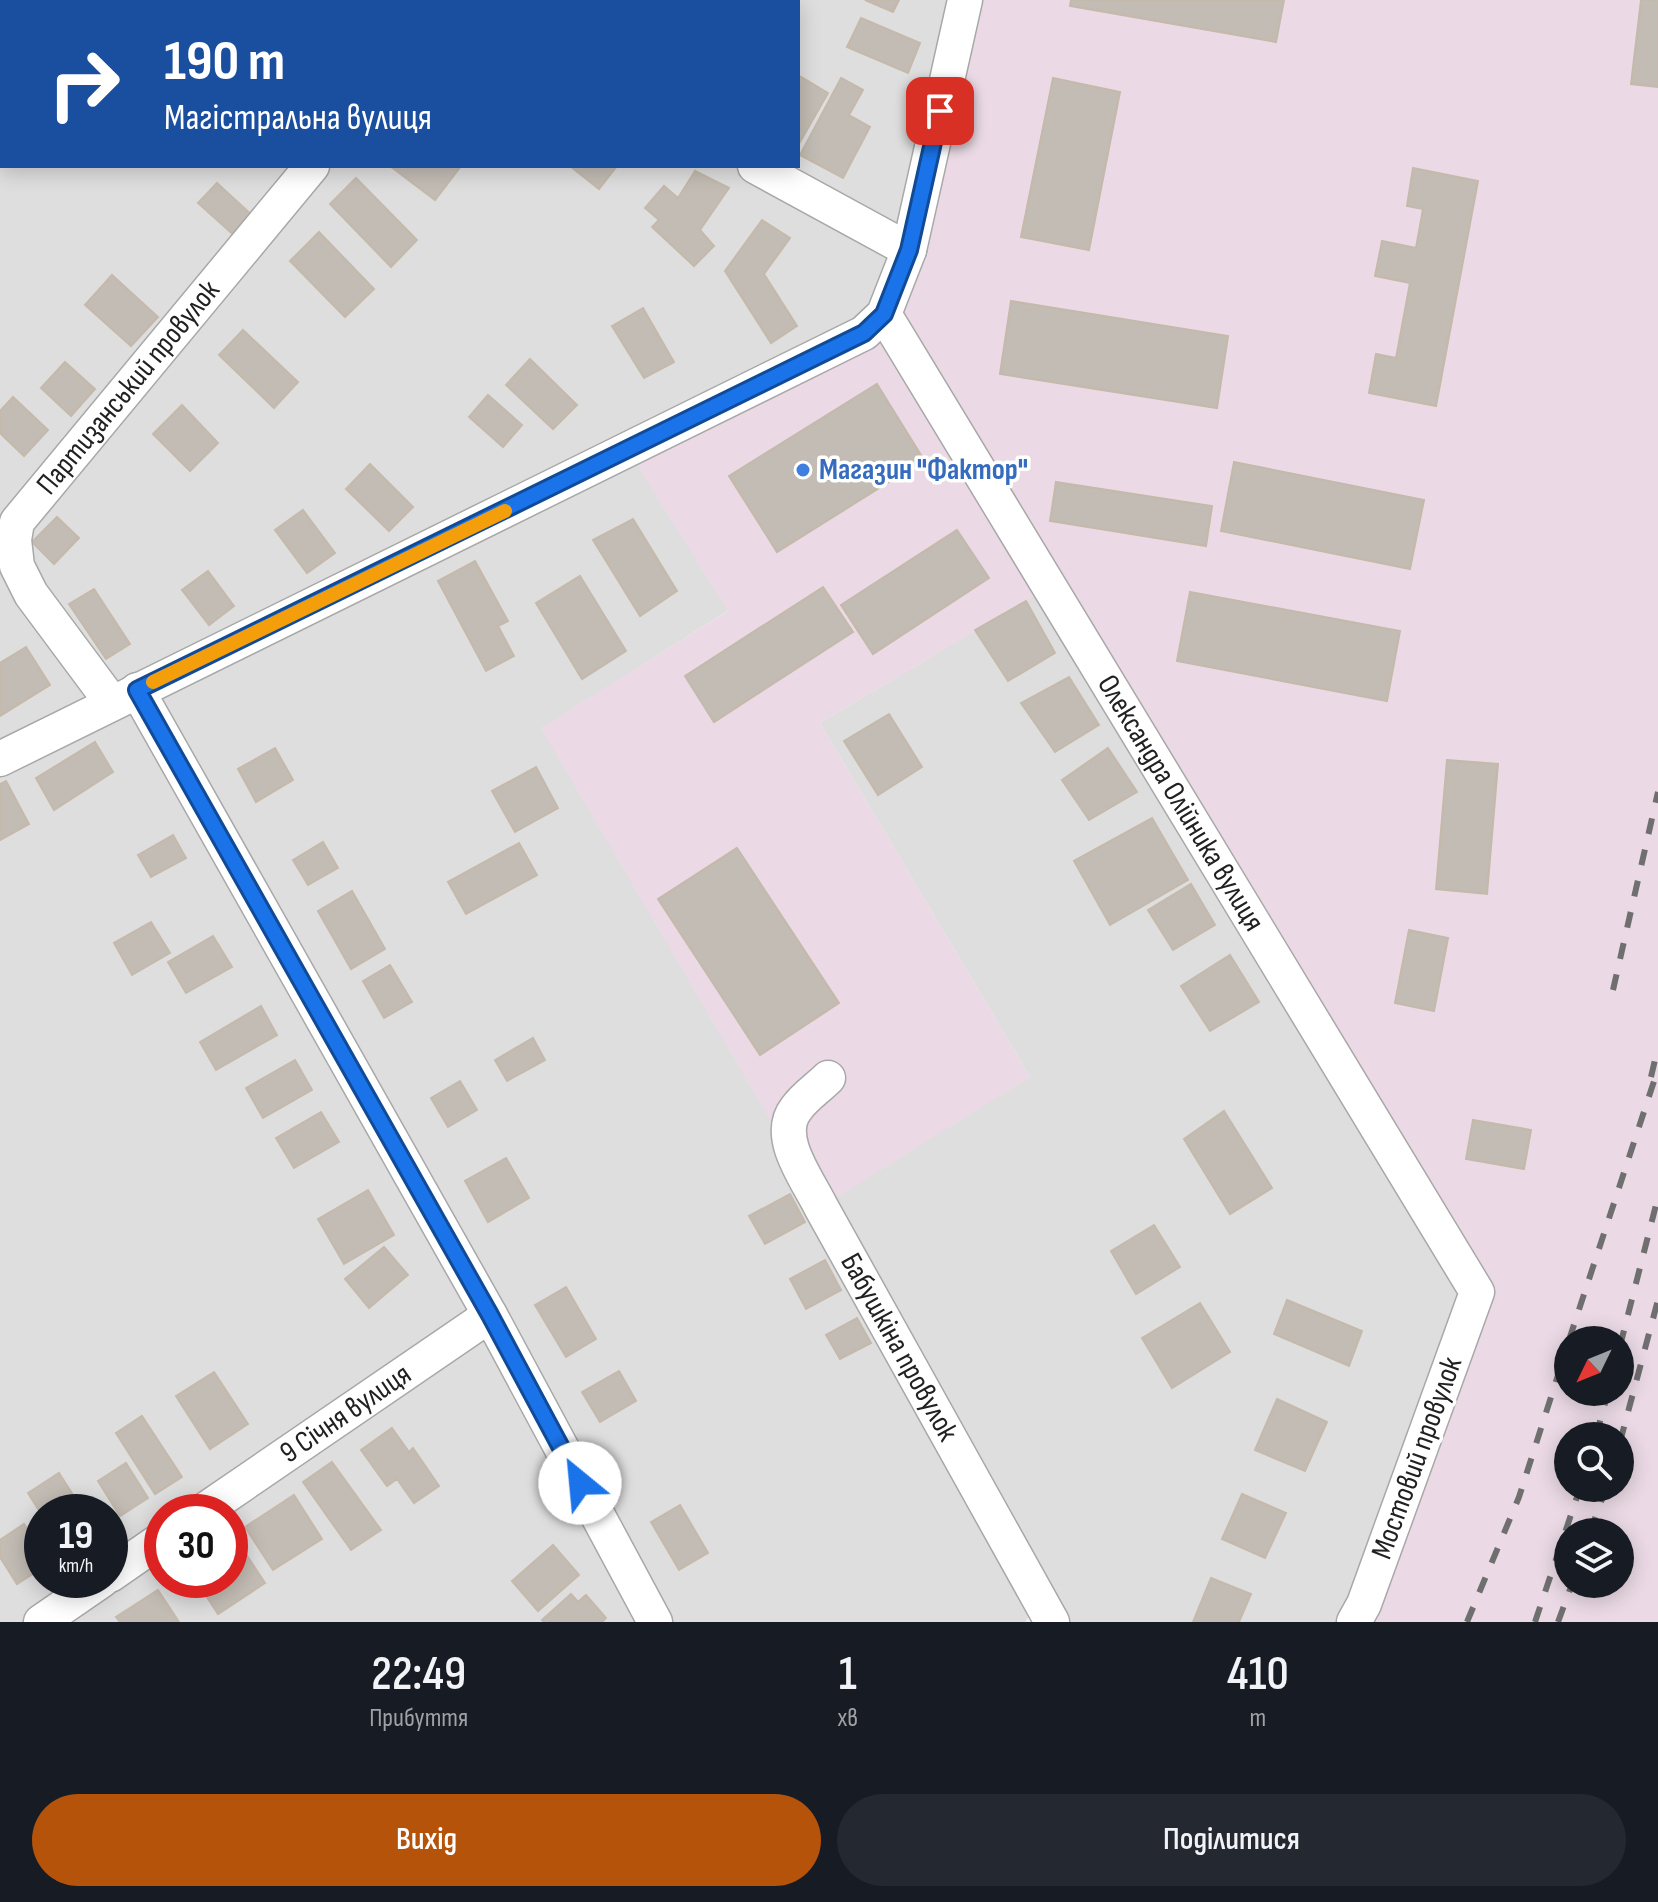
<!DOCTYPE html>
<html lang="uk">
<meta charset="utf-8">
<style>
:root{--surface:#171b24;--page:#242831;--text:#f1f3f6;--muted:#9ea1a6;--accent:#b45309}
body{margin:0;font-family:"Sofia Sans Condensed",sans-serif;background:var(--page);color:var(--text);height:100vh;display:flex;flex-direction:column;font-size:30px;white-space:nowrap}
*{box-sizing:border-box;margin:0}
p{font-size:26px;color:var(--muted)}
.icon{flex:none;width:44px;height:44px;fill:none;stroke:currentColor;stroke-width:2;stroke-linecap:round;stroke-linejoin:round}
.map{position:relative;height:1622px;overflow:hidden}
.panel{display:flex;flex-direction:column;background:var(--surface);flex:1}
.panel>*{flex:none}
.hud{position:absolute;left:0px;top:0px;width:800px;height:168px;box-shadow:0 4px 20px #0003;background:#1a4fa0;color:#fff;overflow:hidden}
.needle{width:52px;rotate:227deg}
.tools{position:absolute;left:1554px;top:1326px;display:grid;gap:16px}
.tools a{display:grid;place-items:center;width:80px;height:80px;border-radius:50%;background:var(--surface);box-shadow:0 4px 20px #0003;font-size:40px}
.speed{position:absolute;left:24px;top:1494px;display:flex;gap:16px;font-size:40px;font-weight:700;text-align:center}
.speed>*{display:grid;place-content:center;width:104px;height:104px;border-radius:50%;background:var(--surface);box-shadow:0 4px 20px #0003;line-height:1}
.speed small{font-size:20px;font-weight:400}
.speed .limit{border:12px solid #d22;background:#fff;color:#111}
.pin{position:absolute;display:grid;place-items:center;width:68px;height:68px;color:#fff;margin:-34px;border-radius:16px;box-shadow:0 4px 12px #0006}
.me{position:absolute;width:88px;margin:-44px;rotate:332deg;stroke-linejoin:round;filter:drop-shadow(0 0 6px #0008)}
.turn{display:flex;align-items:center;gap:28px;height:168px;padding:0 32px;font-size:36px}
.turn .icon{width:104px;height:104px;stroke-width:2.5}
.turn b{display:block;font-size:56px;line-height:68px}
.eta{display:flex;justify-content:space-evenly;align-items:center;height:136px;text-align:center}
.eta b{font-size:48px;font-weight:600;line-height:56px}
.primary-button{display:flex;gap:16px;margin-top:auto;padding:16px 32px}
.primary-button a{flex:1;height:92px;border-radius:48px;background:var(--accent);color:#fff;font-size:32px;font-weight:600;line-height:92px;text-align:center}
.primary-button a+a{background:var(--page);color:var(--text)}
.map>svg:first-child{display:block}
</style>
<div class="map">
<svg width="1658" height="1622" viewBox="0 0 1658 1622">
<rect width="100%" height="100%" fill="#f1f0e8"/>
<path fill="#dfdede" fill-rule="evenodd" d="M0 0H965L909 250 729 610 541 729 1030 1077 820 723 1050 586 1477 1292 1354 1622H1052L1040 1603 1025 1622H0ZM2 2H798V166H2ZM42 1512H110V1580H42ZM162 1512H230V1580H162Z"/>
<path fill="#ebdae5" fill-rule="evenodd" d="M965 0H1658V1622H1354L1477 1292 1051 586 820 723 1030 1077 821 1207 541 728 728 611 628 451 884 314ZM1568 1340H1620V1392H1568ZM1568 1436H1620V1488H1568ZM1568 1532H1620V1584H1568Z"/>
<path fill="#c2bcb4" stroke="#c4b9aa" stroke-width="2" d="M865 0H899L893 12Z
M1071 0H1284L1276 42 1070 6Z
M1641 0H1658V87L1631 84Z
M861 18 920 43 908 73 847 47Z
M798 75 828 93 800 142 798 141Z
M841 78 863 90 849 115 870 127 843 178 800 155Z
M1053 78 1120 92 1089 250 1021 237Z
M390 166H461L435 200Z
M570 166H617L599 189Z
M1413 168 1478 181 1436 406 1369 393 1376 354 1396 358 1410 283 1375 276 1382 241 1416 248 1423 209 1407 206Z
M695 171 729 188 700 230 714 246 694 266 652 227 659 220 645 208 664 186 678 198Z
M356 178 417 240 391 267 330 204Z
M217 183 254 217 236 237 198 203Z
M762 220 790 238 764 274 797 326 771 343 725 271Z
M319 232 374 289 345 317 290 261Z
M112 275 158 317 131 346 85 305Z
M1011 301 1228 336 1217 408 1000 374Z
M643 308 674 362 644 378 612 326Z
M243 330 298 382 274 408 219 355Z
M530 359 577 405 553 429 506 385Z
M65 362 95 389 71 416 41 388Z
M877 384 924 460 777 552 729 476Z
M488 395 522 425 503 447 469 417Z
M13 397 48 430 24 456 0 433V411Z
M182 405 218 443 190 471 153 434Z
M1234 462 1424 500 1410 569 1221 531Z
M370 464 413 507 389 531 346 489Z
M1056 482 1212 506 1206 546 1050 521Z
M303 510 335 553 307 573 275 530Z
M57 517 79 538 54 564 32 542Z
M633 519 677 591 640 616 593 540Z
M957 530 989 578 873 654 841 605Z
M475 561 508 621 498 626 514 656 486 671 438 581Z
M208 571 234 606 209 625 182 590Z
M580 576 626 651 582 679 536 603Z
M823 587 853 632 714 722 685 676Z
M94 589 130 644 106 659 69 604Z
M1190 592 1400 631 1387 701 1177 661Z
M1026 601 1055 653 1008 681 975 630Z
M26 647 50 685 0 716V663Z
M1069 677 1099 725 1055 752 1021 703Z
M889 714 922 767 878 795 844 741Z
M95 742 113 772 54 810 36 778Z
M275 748 293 780 256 802 238 769Z
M1108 748 1137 792 1089 820 1062 780Z
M1447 760 1498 764 1487 894 1436 889Z
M536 767 558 808 515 832 492 791Z
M6 781 29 824 0 840V784Z
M1152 818 1188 880 1110 925 1074 861Z
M173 835 186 858 151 877 138 855Z
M323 842 338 868 308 885 293 860Z
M519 843 537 875 466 914 448 882Z
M737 848 839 1003 760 1055 658 899Z
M1191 884 1215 925 1173 950 1148 910Z
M352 891 385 949 351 969 318 911Z
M151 922 170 953 132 975 114 943Z
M1409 930 1448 938 1434 1011 1395 1003Z
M213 936 232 967 186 993 168 962Z
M1230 955 1259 1002 1210 1031 1181 986Z
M390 965 412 1002 384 1018 363 981Z
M261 1006 277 1035 216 1070 200 1042Z
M533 1038 545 1060 507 1081 495 1060Z
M295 1060 312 1090 263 1118 246 1088Z
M460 1081 477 1110 448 1127 431 1098Z
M1224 1111 1272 1188 1230 1214 1184 1139Z
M321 1112 339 1142 294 1168 276 1138Z
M1473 1120 1531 1130 1524 1169 1466 1159Z
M506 1158 529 1198 488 1222 465 1181Z
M368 1190 394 1235 344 1264 318 1219Z
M790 1194 805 1222 765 1244 749 1216Z
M1154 1225 1180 1267 1136 1294 1111 1251Z
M384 1247 408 1275 369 1308 345 1279Z
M825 1260 841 1290 806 1309 790 1279Z
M566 1287 596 1339 566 1357 535 1305Z
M1287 1300 1362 1331 1349 1366 1274 1334Z
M1200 1303 1230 1352 1172 1388 1142 1338Z
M857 1318 871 1343 840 1359 826 1335Z
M619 1371 636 1401 600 1422 582 1392Z
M214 1372 248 1424 210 1449 176 1396Z
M1277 1399 1327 1422 1305 1471 1255 1450Z
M142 1416 182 1477 155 1494 116 1433Z
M392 1428 409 1452 413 1448 439 1486 414 1503 397 1479 387 1486 361 1450Z
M332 1462 381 1530 351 1550 303 1482Z
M126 1463 148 1498 120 1516 98 1481Z
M59 1473 84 1512H42V1515L28 1493Z
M1242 1494 1286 1513 1265 1558 1222 1539Z
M294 1495 322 1539 273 1570 245 1527Z
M680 1505 708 1553 679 1570 651 1522Z
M24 1524 42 1551V1568L17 1584 0 1557V1540Z
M234 1536 265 1583 218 1614 196 1580H230V1539Z
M553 1545 579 1575 538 1611 512 1581Z
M1211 1578 1251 1594 1239 1622H1193Z
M158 1590 179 1622H120L116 1617Z
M571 1594 578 1602 586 1595 606 1618 602 1622H544L542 1620Z"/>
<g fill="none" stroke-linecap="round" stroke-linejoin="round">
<defs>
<g id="street">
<path d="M449 2H454"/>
<path d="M755 166 909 250"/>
<path id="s1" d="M884 314 1477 1292 1364 1604 1354 1622"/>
<path d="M137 690 490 1315 655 1622"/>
<path id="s2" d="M112 703 31 594 17 566 14 540 17 522 312 166"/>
<path d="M0 759 864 333 884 314 909 250 965 0"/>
<path id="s3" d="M828 1078C818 1088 804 1097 796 1109 774 1137 808 1180 821 1207L1052 1622"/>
<path id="s4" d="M202 1512 490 1315"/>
<path d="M110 1575 162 1539"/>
<path d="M41 1622 102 1580"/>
</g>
</defs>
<use href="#street" stroke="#a8a8a8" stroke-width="37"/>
<use href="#street" stroke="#fff" stroke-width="34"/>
<path stroke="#6f6f6f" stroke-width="6" stroke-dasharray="16 16" stroke-linecap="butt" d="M1613 990 1658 792
M1651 1077 1658 1047
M1569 1340 1658 1069
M1620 1346 1658 1197
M1596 1436 1608 1392
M1620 1442 1658 1300
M1590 1532 1606 1488
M1467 1622 1519 1497 1568 1344
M1535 1622 1580 1488
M1558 1622 1572 1584"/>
</g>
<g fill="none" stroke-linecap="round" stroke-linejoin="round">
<defs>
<path id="route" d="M580 1483 490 1315 137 690 864 333 884 314 909 250 940 111"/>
</defs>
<use href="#route" stroke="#114b97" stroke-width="20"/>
<use href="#route" stroke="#1a73e8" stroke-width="14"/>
<path stroke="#f59e0b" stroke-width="14" d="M153 682 505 511"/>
</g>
<circle fill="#3f7fe0" stroke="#fff" stroke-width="3" cx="803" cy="470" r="8"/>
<g text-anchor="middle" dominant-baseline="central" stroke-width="7" stroke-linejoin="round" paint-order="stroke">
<g font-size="30" fill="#212121" stroke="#fff">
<text stroke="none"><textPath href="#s2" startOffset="386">Партизанський провулок</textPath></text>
<text stroke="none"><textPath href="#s1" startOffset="572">Олександра Олійника вулиця</textPath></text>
<text stroke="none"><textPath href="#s3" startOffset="312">Бабушкіна провулок</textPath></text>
<text stroke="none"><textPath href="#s4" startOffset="174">9 Січня вулиця</textPath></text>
<text transform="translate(1417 1458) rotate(-70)">Мостовий провулок</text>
</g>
<g font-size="30" font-weight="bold" fill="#366cbe" stroke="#fff" text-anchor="start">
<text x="819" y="470">Магазин "Фактор"</text>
</g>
</g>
</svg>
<div class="tools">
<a><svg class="needle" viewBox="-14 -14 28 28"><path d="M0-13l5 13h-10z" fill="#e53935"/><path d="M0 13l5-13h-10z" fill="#9ea1a6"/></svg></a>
<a><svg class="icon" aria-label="search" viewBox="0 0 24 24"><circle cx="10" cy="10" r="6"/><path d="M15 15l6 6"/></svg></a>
<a><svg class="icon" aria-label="layers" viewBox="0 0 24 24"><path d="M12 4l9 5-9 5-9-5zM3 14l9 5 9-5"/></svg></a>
</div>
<div class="speed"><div>19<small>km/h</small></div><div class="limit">30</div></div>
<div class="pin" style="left:940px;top:111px;background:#d93025"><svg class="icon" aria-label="arrive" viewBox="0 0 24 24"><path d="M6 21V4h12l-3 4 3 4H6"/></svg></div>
<svg class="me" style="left:580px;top:1483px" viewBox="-20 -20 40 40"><circle r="19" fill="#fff"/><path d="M0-13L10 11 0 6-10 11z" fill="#1a73e8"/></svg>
<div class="hud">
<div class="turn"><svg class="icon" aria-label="right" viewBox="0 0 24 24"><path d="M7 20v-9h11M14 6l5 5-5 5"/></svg><div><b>190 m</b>Магістральна вулиця</div></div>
</div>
</div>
<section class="panel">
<div class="eta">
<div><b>22:49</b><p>Прибуття</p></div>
<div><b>1</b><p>хв</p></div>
<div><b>410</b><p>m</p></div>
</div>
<div class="primary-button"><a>Вихід</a><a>Поділитися</a></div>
</section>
